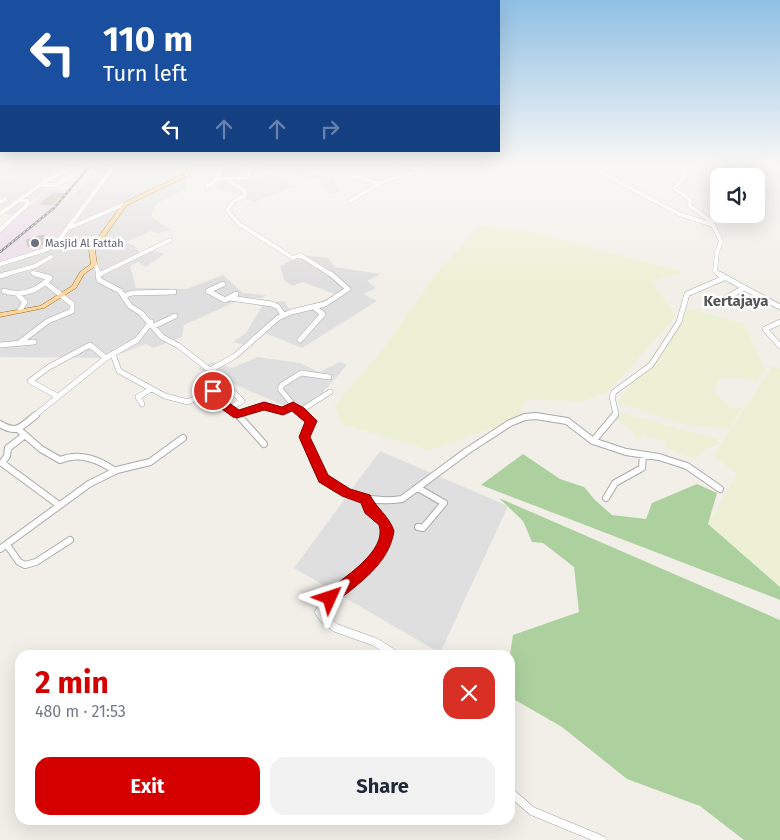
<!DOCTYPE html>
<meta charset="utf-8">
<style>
:root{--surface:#fff;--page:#f2f2f3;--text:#1f2937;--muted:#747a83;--accent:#d40000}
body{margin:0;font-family:"Fira Sans",sans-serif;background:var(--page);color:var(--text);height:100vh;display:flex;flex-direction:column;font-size:19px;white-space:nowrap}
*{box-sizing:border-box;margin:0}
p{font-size:16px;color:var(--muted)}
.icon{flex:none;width:28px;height:28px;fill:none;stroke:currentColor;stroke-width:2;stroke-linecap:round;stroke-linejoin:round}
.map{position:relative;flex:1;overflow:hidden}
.details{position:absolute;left:15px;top:650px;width:500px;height:175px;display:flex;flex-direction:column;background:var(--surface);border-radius:15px;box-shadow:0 5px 20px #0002}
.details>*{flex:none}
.top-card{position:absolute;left:0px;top:0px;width:500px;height:152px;box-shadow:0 5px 20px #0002;background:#1a4fa0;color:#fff;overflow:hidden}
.fabs{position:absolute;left:710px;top:168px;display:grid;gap:10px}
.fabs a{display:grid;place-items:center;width:55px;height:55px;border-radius:10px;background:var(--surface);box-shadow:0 5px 20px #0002;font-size:25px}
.pin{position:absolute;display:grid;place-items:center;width:42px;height:42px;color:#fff;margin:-21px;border:2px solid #fff;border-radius:50%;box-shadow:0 1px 5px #0007}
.me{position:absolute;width:55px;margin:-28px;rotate:48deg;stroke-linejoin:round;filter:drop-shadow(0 0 4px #0008)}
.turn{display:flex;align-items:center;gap:18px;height:105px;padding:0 20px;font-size:22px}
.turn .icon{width:65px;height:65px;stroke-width:2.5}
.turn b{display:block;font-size:35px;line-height:42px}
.lanes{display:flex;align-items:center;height:48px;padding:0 20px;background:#0003;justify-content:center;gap:25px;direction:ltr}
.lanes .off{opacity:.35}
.round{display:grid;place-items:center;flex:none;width:52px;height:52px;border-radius:15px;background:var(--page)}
.overview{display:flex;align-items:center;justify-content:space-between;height:85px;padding:0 20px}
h1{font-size:30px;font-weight:700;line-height:38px;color:var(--accent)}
.cta{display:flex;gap:10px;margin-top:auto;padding:10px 20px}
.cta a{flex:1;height:58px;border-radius:15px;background:var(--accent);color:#fff;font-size:20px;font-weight:700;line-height:58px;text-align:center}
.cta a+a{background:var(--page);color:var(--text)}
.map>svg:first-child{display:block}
</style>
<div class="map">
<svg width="780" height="840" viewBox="0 0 780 840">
<rect width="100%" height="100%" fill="#f2efe9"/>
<path fill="#e0dfdf" d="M0 166H67L0 210Z
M95 166H110L65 229H34L85 183Z
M115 166H188L189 173 75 224Z
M223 166H269L255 169 258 171 251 177 252 180 274 171 282 175 281 177 284 180 289 179 293 181 289 182 290 186H296L254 202 234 192 229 193 216 189 217 182 224 179H216Z
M296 168 334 179 333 184 341 189 334 194H328L327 188 318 187 324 186 318 179 297 177Z
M70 172 14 215 3 214 47 180Z
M188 176 184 190 157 203 151 216 170 230 157 233 151 231 126 242 135 246 140 253 151 249 164 254 146 267 138 262 130 266 136 288 187 289 223 275 243 293 266 295 262 298H244L184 325 182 337 153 348 146 344 109 358 0 357V267L50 249 67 229Z
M301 255 328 258 335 267 380 274 367 281 376 288 363 294 377 301 302 348 265 333 244 345 233 342 246 333 264 303 284 301 291 312 337 295 303 282 292 286 285 281 280 266Z
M258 357 300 363 319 372 340 362 347 365 304 414 198 369 212 362 232 368Z
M380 451 508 506 440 653 294 568Z"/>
<path fill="#ebdbe8" d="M49 189 73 190 62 202 63 204 34 229H65L50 247 10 258 0 264V231Z"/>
<path fill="#eef0d5" d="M481 225 527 231 685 272 651 281 676 316 609 391 582 401 526 400 514 421 430 450 342 424 334 407 386 345 439 270Z
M689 308 744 324 766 370 757 382 734 377 718 379 715 393 732 409 742 408 729 429 686 425 617 402Z
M772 366 780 369V587L708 524 737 473 713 456Z
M619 412 715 438 720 443 702 451 695 459 667 449 665 441 643 435 638 442 631 429 618 422Z"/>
<path fill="#add19e" d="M523 454 560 479 584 487 595 500 612 515 646 519 652 503 697 484 717 493 708 524 780 587V600L481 485Z
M499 498 780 620V840H744L700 806 627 779 562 727 510 697V655L513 635 579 612 574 567 543 543 532 542 523 521Z"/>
<path fill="#c7bfb8" stroke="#c4b6ab" d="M53 193 64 194 51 205 40 204Z
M43 235 47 240 39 247 28 246 26 240Z"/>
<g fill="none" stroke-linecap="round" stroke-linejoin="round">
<defs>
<path id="minor-far3" d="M394 166H403
M406 166 420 169 427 166
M482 166H488
M603 166 601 170 604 174 679 214 713 225 721 241 717 252 715 271 720 275
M685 166 684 178 674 188 690 200 689 205 712 222
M238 168H250
M456 169 460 166
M350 175 379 183
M216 179 248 178 251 166
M226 179 245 191V196L234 201 227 210 239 224 293 258 300 255 332 275
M41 185H56L72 176
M207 186 214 182 223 166
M350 201 384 181 422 170 420 169
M0 202 5 199
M0 214 47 180 76 166
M69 228 125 204
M0 230 28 204 27 201 19 200
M95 263 99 275
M0 264 45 250 56 244 114 166
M33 273 40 275
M3 275 35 266 51 257
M98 275 170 240"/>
<path id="minor-far2" d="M98 274 99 280 120 291 130 306 141 313 162 337 179 346 220 378 212 396 239 414 264 406 283 411 295 407 305 416
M719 274 780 307
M98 275 101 274
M0 276 7 274
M223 284 208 291 225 300 236 294
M4 291C22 297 37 291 50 278L36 274
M19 296 25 302 20 310
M123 296 132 293 174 292
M230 298 272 304 278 307 283 315
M713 305 744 288
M780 322 765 329 780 346
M154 326 175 316
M300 340 323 314 315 308
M19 343 48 321 72 311V304L46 283
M0 345 34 342
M113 354 119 371 165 396 188 402 214 389
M210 370 235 356 278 318 291 312 325 304 348 289 331 274
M57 396 30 381 49 367 90 345 106 358
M142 404 138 397 151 389
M294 406 280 389 282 385 301 373 329 377
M229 409 242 401 230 389
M300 411 330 392
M237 414 239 416
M34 416 106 358 137 340 151 322
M614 416 616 414 612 397 614 392 651 365 679 322 687 294 724 278"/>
<path id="minor-far1" d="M238 415 264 444
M304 415 311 421 305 437C310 450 313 466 322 477 339 497 377 503 402 499L467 451 510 423 525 417 536 416 567 421 593 441 615 415
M0 424C18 435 21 426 36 415
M18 429 41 449 60 460C80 452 98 459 115 471
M25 435 8 448 7 456 2 463 59 505
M593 441 626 452 659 457 687 466 720 489
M418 488 444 503 423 528 418 527
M606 498 615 483 642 468 643 455
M7 545 19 562 25 565 36 562 70 540
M0 549 89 484 117 470 150 462 183 438
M326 600C344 581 395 556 386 524L370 508 366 499"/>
<path id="minor" d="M327 599 319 612 324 619 336 628 375 642 396 655
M510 792 532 811 602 840"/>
<path id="major" d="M190 166H194L188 176 127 205 95 250 97 265 84 274 76 288 44 308 0 317V313L40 306 72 286 80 272 91 264 89 250 123 203 184 174Z"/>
</defs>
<use href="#minor-far3" stroke="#a9a9a9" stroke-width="4.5"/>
<use href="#minor-far2" stroke="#a9a9a9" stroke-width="6"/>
<use href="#minor-far1" stroke="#a9a9a9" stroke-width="8"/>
<use href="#minor" stroke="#a9a9a9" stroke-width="9"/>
<use href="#major" stroke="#a06b00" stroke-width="1"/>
<use href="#minor-far3" stroke="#fff" stroke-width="4"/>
<use href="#minor-far2" stroke="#fff" stroke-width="5"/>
<use href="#minor-far1" stroke="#fff" stroke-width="6"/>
<use href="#minor" stroke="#fff" stroke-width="8"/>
<use href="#major" fill="#fcd6a4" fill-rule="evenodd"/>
<defs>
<path id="rail" d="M0 252 54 208 90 166"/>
</defs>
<use href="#rail" stroke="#707070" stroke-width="2.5"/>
<use href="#rail" stroke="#fff" stroke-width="1" stroke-dasharray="2.5" stroke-linecap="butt"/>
</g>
<linearGradient id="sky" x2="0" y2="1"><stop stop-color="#8fc0e4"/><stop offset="0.58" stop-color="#f9f8f5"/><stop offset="1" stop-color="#f9f8f5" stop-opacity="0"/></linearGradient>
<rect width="780" height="284" fill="url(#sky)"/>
<path fill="#d40000" stroke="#8a0000" d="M213 387 216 388 218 395 239 410 264 402 282 407 293 402 304 408 317 421 310 437 328 475 350 489 370 495C377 509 389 516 394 531 389 564 359 583 335 603L330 605 324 603 322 598 324 593C342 579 388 551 379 525L365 513 361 503 342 496 319 482 299 437 305 422 292 411 283 415 264 410 237 418 233 417 208 399 207 391Z"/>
<circle fill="#6b7280" stroke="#fff" stroke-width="2" cx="35" cy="243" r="5"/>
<g text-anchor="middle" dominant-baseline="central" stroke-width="5" stroke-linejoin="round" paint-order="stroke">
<g font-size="11" fill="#5b616d" stroke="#fff" text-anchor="start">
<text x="45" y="243">Masjid Al Fattah</text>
</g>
<g font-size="15" font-weight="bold" fill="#555" stroke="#fff">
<text x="736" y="301">Kertajaya</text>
</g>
</g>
</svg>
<div class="fabs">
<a><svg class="icon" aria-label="sound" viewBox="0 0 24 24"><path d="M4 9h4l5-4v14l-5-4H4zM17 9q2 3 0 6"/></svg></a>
</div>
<div class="pin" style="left:213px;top:391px;background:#d93025"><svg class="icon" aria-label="arrive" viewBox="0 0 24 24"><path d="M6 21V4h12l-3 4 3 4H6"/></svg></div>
<svg class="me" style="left:330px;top:598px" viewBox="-20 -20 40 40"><path d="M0-17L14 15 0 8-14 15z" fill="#d40000" stroke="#fff" stroke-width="4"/></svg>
<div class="top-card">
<div class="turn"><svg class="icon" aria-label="left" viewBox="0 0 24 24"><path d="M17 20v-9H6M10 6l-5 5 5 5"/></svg><div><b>110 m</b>Turn left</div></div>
<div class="lanes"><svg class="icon" aria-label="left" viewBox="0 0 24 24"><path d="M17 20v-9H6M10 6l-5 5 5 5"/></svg><svg class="icon off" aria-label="ahead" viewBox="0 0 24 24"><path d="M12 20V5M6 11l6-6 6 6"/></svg><svg class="icon off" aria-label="ahead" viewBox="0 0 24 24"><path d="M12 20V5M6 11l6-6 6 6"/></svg><svg class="icon off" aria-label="right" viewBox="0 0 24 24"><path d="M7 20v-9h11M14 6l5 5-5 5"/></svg></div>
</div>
<section class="details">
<div class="overview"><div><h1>2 min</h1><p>480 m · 21:53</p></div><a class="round" style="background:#d93025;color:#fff"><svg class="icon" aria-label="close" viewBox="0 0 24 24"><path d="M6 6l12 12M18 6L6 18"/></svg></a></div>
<div class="cta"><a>Exit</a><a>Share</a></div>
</section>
</div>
